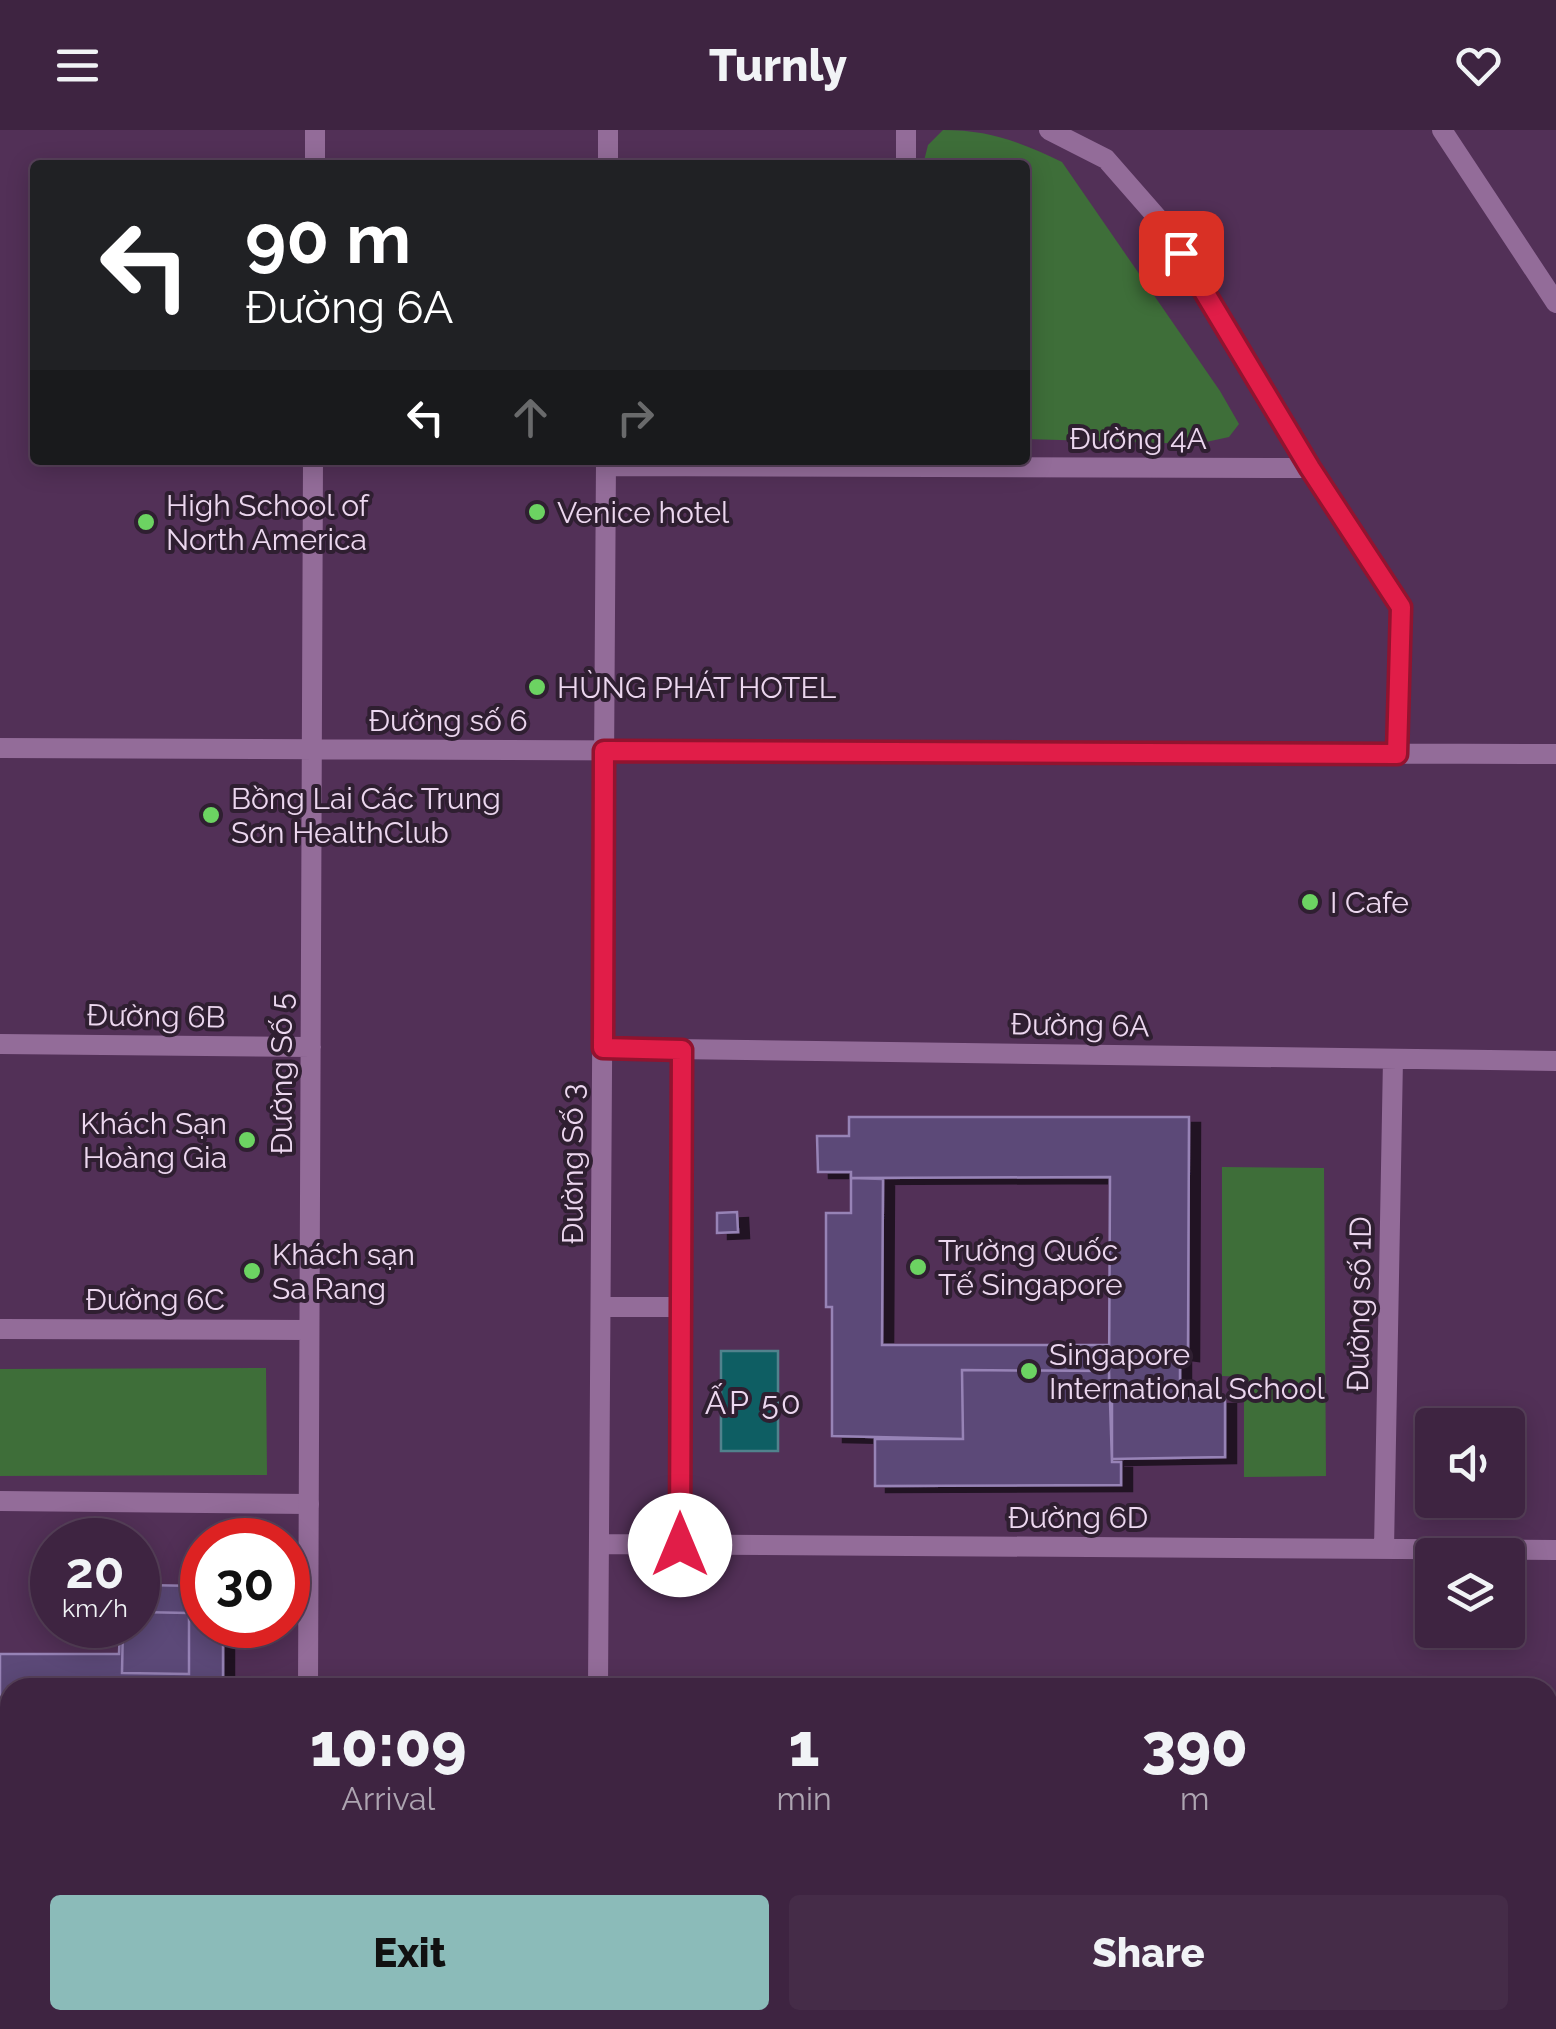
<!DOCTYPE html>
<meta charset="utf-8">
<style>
:root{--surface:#3e2441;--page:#452c48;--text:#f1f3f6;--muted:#ada4b1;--line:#57415a;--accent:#8bbbb9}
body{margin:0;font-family:Raleway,sans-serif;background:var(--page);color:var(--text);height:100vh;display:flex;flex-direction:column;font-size:38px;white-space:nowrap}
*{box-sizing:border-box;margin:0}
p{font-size:32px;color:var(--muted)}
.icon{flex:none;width:55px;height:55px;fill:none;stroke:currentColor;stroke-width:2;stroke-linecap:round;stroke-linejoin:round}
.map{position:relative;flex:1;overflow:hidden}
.details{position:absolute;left:0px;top:1548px;width:1558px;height:352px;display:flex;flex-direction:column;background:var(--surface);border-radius:30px 30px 0 0;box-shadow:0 5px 25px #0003,0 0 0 2px var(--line)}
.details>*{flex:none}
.guide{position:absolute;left:30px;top:30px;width:1000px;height:305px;border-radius:10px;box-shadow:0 5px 25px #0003,0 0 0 2px var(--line);background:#202124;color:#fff;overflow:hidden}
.fabs{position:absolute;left:1415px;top:1278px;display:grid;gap:20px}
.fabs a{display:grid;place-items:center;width:110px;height:110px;border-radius:10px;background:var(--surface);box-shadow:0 5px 25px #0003,0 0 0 2px var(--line);font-size:50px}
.speed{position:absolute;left:30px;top:1388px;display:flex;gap:20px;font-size:50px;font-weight:700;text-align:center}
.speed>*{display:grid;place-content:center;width:130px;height:130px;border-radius:50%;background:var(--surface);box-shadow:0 5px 25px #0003,0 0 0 2px var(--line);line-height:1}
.speed small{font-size:25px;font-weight:400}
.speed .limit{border:15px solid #d22;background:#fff;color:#111}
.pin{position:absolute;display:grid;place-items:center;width:85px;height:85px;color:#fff;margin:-42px;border-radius:20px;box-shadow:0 5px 15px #0006}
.me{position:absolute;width:110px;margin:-55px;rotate:0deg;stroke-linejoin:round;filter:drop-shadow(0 0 8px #0008)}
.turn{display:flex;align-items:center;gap:35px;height:210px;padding:0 50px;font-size:45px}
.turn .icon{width:130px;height:130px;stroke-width:2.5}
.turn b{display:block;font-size:70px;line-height:85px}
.lanes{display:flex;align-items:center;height:95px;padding:0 50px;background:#0003;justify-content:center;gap:50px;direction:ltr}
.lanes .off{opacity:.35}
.eta{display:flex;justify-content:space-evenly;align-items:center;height:170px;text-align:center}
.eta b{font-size:60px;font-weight:800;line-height:70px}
.button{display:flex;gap:20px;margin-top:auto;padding:20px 50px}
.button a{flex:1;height:115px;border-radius:10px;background:var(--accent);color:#111;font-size:40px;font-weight:800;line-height:115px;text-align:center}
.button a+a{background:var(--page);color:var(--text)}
header{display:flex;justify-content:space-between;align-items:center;height:130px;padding:0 50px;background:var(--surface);font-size:45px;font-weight:800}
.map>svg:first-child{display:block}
</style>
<header><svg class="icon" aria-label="menu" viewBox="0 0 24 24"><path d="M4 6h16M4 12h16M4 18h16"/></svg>Turnly<svg class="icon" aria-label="heart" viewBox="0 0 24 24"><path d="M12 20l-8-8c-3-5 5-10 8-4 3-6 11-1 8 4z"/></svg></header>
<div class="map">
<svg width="1556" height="1899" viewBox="0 0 1556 1899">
<defs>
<filter id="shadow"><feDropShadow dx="11" dy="6" stdDeviation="0" flood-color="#0009"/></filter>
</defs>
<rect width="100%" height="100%" fill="#523057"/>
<path fill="#3e6e39" d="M943 0C990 0 1020 12 1062 32L1220 261 1239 294 1229 307 1197 314 1025 309V35H923L928 15Z
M1222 1037 1324 1038 1326 1346 1244 1347V1247L1222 1246Z
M266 1238 267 1345 0 1346V1239Z"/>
<path fill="#0e5e63" stroke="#51828d" stroke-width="2.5" d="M721 1221H778V1321H721Z"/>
<path fill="#5c4978" stroke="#9783b6" stroke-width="2.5" filter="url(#shadow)" d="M849 987H1189L1188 1225 1180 1224V1268L1142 1269V1258L1109 1255 1110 1047 851 1048V1042H818L817 1006H849Z
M851 1048 883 1049 882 1215H1109V1241L962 1240 963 1309 832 1306V1177H826V1083H851Z
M737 1082 738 1102 717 1103V1083Z
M962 1240 1109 1241 1112 1332H1121V1355L875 1356V1309H963Z
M1112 1255 1142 1258V1269L1225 1268V1327L1112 1329Z
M138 1455 202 1456V1495H223V1558H10V1624H0V1524H119L120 1495H138Z
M138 1455 202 1456V1495H223V1558H10V1624H0V1524H119L120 1495H138Z
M138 1482 189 1483V1544L122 1543 123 1495H138Z"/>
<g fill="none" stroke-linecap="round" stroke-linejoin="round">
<path stroke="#936c99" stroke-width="20" d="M0 1371 309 1374"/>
<path stroke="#936c99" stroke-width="20" d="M906 0V35
M1049 0 1106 29 1162 93 1310 338 1401 477 1397 624
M1442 0 1556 173
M315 35V0
M608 35V0
M606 336 1310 338
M0 618 1556 624
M0 914 311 917
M603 918 1556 931
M601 1177H681
M0 1199 309 1200
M599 1414 1556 1420
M681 1415 682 920
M1384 1419 1393 929
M308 1558 313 330
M598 1558 606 330
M0 1705H10
M1548 1714 1556 1715
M0 1752H10
M1548 1756H1556
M27 1890V1899
M306 1899V1890
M595 1899V1890"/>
</g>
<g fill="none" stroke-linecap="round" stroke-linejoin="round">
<defs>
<path id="route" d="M680 1415 682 920 603 918 604 621 1397 624 1401 477 1310 338 1181 123"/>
</defs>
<use href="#route" stroke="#92132f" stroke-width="25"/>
<use href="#route" stroke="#e11d48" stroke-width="18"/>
</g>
<g fill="#6cd362" stroke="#2f1f31" stroke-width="4">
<circle cx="537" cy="382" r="10"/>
<circle cx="146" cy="392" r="10"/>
<circle cx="537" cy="557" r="10"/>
<circle cx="211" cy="685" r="10"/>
<circle cx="1310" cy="772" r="10"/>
<circle cx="247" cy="1010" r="10"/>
<circle cx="918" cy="1137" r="10"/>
<circle cx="252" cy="1141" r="10"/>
<circle cx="1029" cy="1241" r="10"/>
</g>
<g text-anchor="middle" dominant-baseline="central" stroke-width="8" stroke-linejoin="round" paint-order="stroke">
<g font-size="30" fill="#ecd7ef" stroke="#2f1f31">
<text x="1138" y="308">Đường 4A</text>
<text x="448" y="590">Đường số 6</text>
<text transform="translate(156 886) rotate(1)">Đường 6B</text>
<text transform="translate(1080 895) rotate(1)">Đường 6A</text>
<text transform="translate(281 944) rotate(-90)">Đường Số 5</text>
<text transform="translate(572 1034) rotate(-90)">Đường Số 3</text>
<text x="155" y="1169">Đường 6C</text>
<text transform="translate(1359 1174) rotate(-89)">Đường số 1D</text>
<text x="1078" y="1387">Đường 6D</text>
</g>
<g font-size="30" fill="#ecd7ef" stroke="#2f1f31" text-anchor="start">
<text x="166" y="375">High School of<tspan x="166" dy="34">North America</tspan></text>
<text x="557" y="382">Venice hotel</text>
<text x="557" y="557">HÙNG PHÁT HOTEL</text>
<text x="231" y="668">Bồng Lai Các Trung<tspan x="231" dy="34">Sơn HealthClub</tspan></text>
<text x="1330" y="772">I Cafe</text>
<text x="227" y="993" text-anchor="end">Khách Sạn<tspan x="227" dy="34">Hoàng Gia</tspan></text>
<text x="938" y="1120">Trường Quốc<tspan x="938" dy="34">Tế Singapore</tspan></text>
<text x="272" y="1124">Khách sạn<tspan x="272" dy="34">Sa Rang</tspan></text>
<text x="1049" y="1224">Singapore<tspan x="1049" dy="34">International School</tspan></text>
</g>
<g font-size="32" letter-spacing="2.5" fill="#ecd7ef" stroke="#2f1f31">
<text x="754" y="1272">ẤP 50</text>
</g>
</g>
</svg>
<div class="fabs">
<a><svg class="icon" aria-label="sound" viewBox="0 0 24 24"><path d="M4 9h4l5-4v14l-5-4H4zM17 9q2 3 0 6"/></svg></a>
<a><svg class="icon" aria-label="layers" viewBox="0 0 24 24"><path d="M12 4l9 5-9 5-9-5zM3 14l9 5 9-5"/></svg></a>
</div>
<div class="speed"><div>20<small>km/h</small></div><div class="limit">30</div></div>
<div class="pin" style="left:1181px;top:123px;background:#d93025"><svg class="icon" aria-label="arrive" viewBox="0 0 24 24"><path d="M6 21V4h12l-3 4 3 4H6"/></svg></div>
<svg class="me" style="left:680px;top:1415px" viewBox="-20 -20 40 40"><circle r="19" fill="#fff"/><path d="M0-13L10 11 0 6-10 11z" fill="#e11d48"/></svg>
<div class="guide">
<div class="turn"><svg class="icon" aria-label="left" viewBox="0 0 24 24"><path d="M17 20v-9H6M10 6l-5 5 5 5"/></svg><div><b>90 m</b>Đường 6A</div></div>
<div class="lanes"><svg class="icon" aria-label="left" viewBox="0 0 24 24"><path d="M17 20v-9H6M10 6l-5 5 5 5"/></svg><svg class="icon off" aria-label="ahead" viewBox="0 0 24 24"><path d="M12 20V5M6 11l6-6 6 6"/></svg><svg class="icon off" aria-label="right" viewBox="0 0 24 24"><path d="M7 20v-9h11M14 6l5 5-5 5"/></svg></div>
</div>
<section class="details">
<div class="eta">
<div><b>10:09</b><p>Arrival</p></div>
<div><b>1</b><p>min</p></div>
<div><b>390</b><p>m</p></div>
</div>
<div class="button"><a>Exit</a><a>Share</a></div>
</section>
</div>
